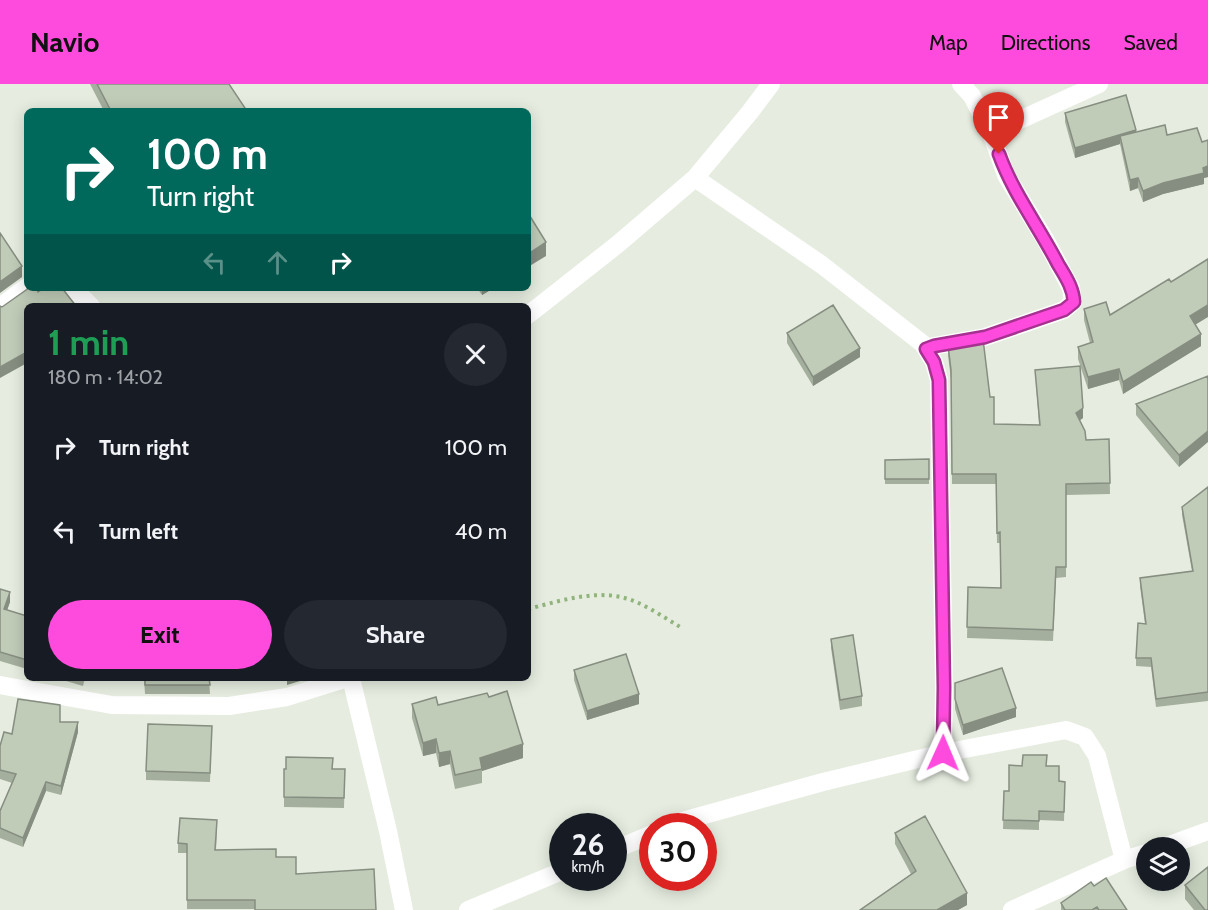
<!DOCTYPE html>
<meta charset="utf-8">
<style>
:root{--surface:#171b24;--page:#242831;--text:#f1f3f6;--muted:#9ea1a6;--accent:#ff4bdd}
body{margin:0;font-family:Cabin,sans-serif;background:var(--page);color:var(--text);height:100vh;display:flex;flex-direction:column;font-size:22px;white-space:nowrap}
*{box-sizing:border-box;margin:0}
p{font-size:20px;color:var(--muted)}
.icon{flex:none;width:33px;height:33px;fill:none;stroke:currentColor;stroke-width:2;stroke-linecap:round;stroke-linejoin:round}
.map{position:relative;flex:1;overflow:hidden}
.drawer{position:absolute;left:24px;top:219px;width:507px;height:378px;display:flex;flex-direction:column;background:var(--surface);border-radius:9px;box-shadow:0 3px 15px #0003}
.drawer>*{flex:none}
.banner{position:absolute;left:24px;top:24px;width:507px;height:183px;border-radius:9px;box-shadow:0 3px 15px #0003;background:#00695c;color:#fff;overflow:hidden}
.controls{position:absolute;left:1136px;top:753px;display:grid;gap:12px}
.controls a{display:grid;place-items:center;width:54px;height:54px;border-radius:50%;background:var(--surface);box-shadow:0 3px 15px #0003;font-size:30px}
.speed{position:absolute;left:549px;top:729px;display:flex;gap:12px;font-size:30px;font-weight:700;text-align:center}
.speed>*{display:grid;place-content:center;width:78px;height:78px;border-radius:50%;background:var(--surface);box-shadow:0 3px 15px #0003;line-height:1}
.speed small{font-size:15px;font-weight:400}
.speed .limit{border:9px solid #d22;background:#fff;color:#111}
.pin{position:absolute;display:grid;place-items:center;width:51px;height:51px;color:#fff;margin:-62px -26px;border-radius:50% 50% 50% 0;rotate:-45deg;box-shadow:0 0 6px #0007}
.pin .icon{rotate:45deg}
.me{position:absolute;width:66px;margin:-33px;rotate:1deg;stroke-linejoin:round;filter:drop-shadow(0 0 4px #0008)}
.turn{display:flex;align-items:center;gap:21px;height:126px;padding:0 24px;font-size:27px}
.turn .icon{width:78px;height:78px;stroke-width:2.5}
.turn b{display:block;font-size:42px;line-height:51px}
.lanes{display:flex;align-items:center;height:57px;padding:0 24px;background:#0003;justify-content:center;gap:30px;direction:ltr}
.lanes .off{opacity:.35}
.round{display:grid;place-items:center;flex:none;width:63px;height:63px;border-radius:32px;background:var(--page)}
.head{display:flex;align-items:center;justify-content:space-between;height:102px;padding:0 24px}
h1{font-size:36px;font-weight:700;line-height:45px;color:#1e9e55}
.cta{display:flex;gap:12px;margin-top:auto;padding:12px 24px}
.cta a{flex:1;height:69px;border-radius:36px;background:var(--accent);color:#111;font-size:24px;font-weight:700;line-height:69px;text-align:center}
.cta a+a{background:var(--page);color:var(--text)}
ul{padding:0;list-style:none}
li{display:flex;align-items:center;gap:18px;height:84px;padding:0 24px}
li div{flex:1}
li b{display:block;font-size:22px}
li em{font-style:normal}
header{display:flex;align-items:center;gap:36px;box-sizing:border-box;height:84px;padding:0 30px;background:var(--accent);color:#111}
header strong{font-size:28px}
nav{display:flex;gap:33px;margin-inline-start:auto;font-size:21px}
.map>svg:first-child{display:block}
</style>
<header>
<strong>Navio</strong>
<nav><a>Map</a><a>Directions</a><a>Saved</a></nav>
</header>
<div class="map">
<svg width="1208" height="826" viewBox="0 0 1208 826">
<rect width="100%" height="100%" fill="#e6ede0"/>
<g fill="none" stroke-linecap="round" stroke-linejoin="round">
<path stroke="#91b47d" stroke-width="4" stroke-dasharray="3 4.5" stroke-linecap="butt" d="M528 525C556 518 586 508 615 512 639 515 661 532 682 544"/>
<path stroke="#fff" stroke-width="18" d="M991 49 1099 0
M695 94 822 181 923 260 934 278 939 296 944 603 943 669
M73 204 91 222
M0 223 27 203
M528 231 618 160 695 94 750 28 771 0
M926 265 934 262 985 253 1064 226 1073 218 1071 204 1046 157 1006 91 991 49 972 12 961 0
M351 594 388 747 404 826
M0 601 112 621 229 622 287 613 348 594
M670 742 686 736 823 698 943 669 1066 646 1085 653 1097 672 1124 776
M1161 764 1208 747
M614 766 652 750
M468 826 562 787
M1012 826 1124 776 1146 769"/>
</g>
<path fill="#a5af9e" d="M90 0H229L245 27H104Z
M1065 29 1136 48 1167 51 1202 58 1208 56V93L1204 94V100L1163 110 1143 118 1138 104 1130 107 1120 60 1075 74 1065 38Z
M477 204H494L482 211Z
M1084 225 1110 231 1195 241 1201 262 1123 310 1119 296 1088 305 1078 275V263L1090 259 1084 236Z
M787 249 860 273 813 302 787 259Z
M948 261 990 313 994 340 1039 341 1035 286 1083 334 1080 336 1086 356 1109 355 1110 410 1066 411V493L1056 494 1053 557 967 554 968 503 1000 504V459H997L996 400H952L951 296 948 271Z
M1208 292 1179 383 1136 331V320Z
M929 375V400H885V376Z
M1208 403V617L1156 623 1151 583 1136 582V574L1145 540 1140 502V494L1192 487 1182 431V423Z
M0 505 10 518 7 526 27 532V585L0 577Z
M831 555 862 612V622L840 626 831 564Z
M574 586 639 620 587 636 574 596Z
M56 594H85L83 602Z
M144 594H209L210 610H145Z
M955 599 1016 633 963 651 955 625Z
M489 613 523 674 482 687V699L455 705 450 680 439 683 436 669 423 672 412 634V620L438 621Z
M60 638 78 648 61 711 46 707 23 763 0 754V727L12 699 0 695V662Z
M212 642 210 698 146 696V687Z
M1047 682 1059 697 1065 698 1064 737 1039 736V746L1003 745 1004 707H1009Z
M284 685H345L344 724 284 723Z
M217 745 216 766 276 765 255 825H187V769H178V759Z
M895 749 967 821 958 826H860L911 790 895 760Z
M1185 801 1208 826H1194L1185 815Z
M1061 819 1127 826H1061Z"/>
<path fill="#868e81" d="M1136 46V56L1120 52V60L1075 74V64Z
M1208 82V93L1204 94V100L1163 110 1143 118V107Z
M1138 94V104L1130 107V96Z
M546 158V172L528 183V170Z
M22 182V193L0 209V198Z
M482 204H494L482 211Z
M1208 221V233L1190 244V232Z
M1201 250V262L1123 310V298Z
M860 264V273L813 302V293Z
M27 268V279L0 294V283Z
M1119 285V296L1088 305V293Z
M1083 324V334L1076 339V329Z
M1208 347V358L1179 383V371Z
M10 508V518L4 535V525Z
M287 594H310L287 601Z
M639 610V620L587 636V627Z
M1016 624V633L963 651V641Z
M78 638V648L61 711V702Z
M436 655V669L423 672V659Z
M523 660V674L482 687 480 674Z
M450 667V680L439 683V669Z
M46 698V707L23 763V754Z
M967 809V821L958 826H937Z"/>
<path fill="#c0cbb8" stroke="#868e81" stroke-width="1.5" d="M97 0H229L245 24 241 27H111Z
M1126 11 1136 46 1075 64 1065 29Z
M1165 41 1167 51 1197 44 1202 58 1208 56V82L1203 84 1204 89 1163 99 1143 107 1138 94 1130 96 1120 52Z
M528 129 546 158 528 170Z
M0 149 22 182 0 198Z
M1208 175V221L1190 232 1201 250 1123 298 1119 285 1088 293 1078 263 1093 258 1084 225 1106 218 1110 231 1169 195 1171 198Z
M29 204H36L38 208 44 204H62L76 222H27V268L0 283V222L2 223Z
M833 221 860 264 813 293 787 249Z
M983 255 990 313H994V340L1040 341 1035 286 1080 282 1083 324 1076 329 1085 347 1086 356 1109 355 1110 399 1066 400V483H1056L1053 546 967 543 968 503 1001 504 1000 448 997 449 996 390H952L951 286 948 261Z
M1208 292V347L1179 371 1136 320Z
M929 375V395H885V376Z
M1208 403V608L1156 615 1151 574H1136L1138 539 1146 540 1140 494 1193 487 1182 423Z
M0 505 10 508 4 525 27 532V576L0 568Z
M853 551 862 612 840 616 831 555Z
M626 570 639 610 587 627 574 586Z
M1002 584 1016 624 963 641 955 615V599Z
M145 594H209L210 601H145Z
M507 607 523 660 480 674 482 685 455 691 450 667 439 669 436 655 423 659 412 620 436 613 438 621 487 609 489 613Z
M18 615 60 621V638H78L61 702 46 698 23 754 0 744V727L16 690 0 686V662L4 648 12 650Z
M148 640 212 642 210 689 146 687Z
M1023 671H1047L1046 682H1059V697L1065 698 1064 728 1039 727V737L1003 736 1004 707H1009V681L1022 682Z
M286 673 333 674 332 685H345L344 714 284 713V685H286Z
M925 732 967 809 937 826H860L916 787 895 749Z
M180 734 217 736 215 766 276 765V773H296V790L374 785 376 826H255V816H187V760L178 759Z
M1208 783V826H1205L1185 801Z
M1106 794 1127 826H1099L1097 823 1092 826H1065L1061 819 1091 798 1094 802Z"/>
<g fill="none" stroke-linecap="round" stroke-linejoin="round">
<defs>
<path id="route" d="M943 669 944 603 939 296 934 278 926 265 934 262 985 253 1064 226 1074 218C1073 203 1065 192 1058 180 1039 143 1013 109 999 70"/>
</defs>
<use href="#route" stroke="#a63190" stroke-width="15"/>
<use href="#route" stroke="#ff4bdd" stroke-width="10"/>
</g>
</svg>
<div class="controls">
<a><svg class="icon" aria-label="layers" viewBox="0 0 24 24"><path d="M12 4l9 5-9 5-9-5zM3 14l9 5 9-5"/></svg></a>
</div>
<div class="speed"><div>26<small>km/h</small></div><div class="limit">30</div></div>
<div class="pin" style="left:999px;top:70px;background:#d93025"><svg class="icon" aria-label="arrive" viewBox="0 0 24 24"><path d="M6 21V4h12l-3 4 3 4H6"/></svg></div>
<svg class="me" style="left:943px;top:669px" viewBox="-20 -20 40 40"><path d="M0-17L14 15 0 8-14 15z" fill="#ff4bdd" stroke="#fff" stroke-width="4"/></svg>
<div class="banner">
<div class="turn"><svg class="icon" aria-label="right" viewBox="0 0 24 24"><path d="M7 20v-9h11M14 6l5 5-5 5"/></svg><div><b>100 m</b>Turn right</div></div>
<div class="lanes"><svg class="icon off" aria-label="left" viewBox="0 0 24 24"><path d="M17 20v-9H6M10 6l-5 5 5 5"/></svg><svg class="icon off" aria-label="ahead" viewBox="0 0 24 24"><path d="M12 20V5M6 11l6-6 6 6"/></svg><svg class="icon" aria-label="right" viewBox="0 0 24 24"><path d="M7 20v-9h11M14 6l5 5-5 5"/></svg></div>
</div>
<section class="drawer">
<div class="head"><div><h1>1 min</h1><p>180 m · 14:02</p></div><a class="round"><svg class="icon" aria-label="close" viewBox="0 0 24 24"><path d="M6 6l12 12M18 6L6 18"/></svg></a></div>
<ul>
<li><svg class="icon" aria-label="right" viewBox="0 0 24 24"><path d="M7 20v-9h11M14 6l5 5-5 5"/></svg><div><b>Turn right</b></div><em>100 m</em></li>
<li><svg class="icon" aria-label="left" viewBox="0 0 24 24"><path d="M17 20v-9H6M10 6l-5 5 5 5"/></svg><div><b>Turn left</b></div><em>40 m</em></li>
</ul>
<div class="cta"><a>Exit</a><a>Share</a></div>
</section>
</div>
